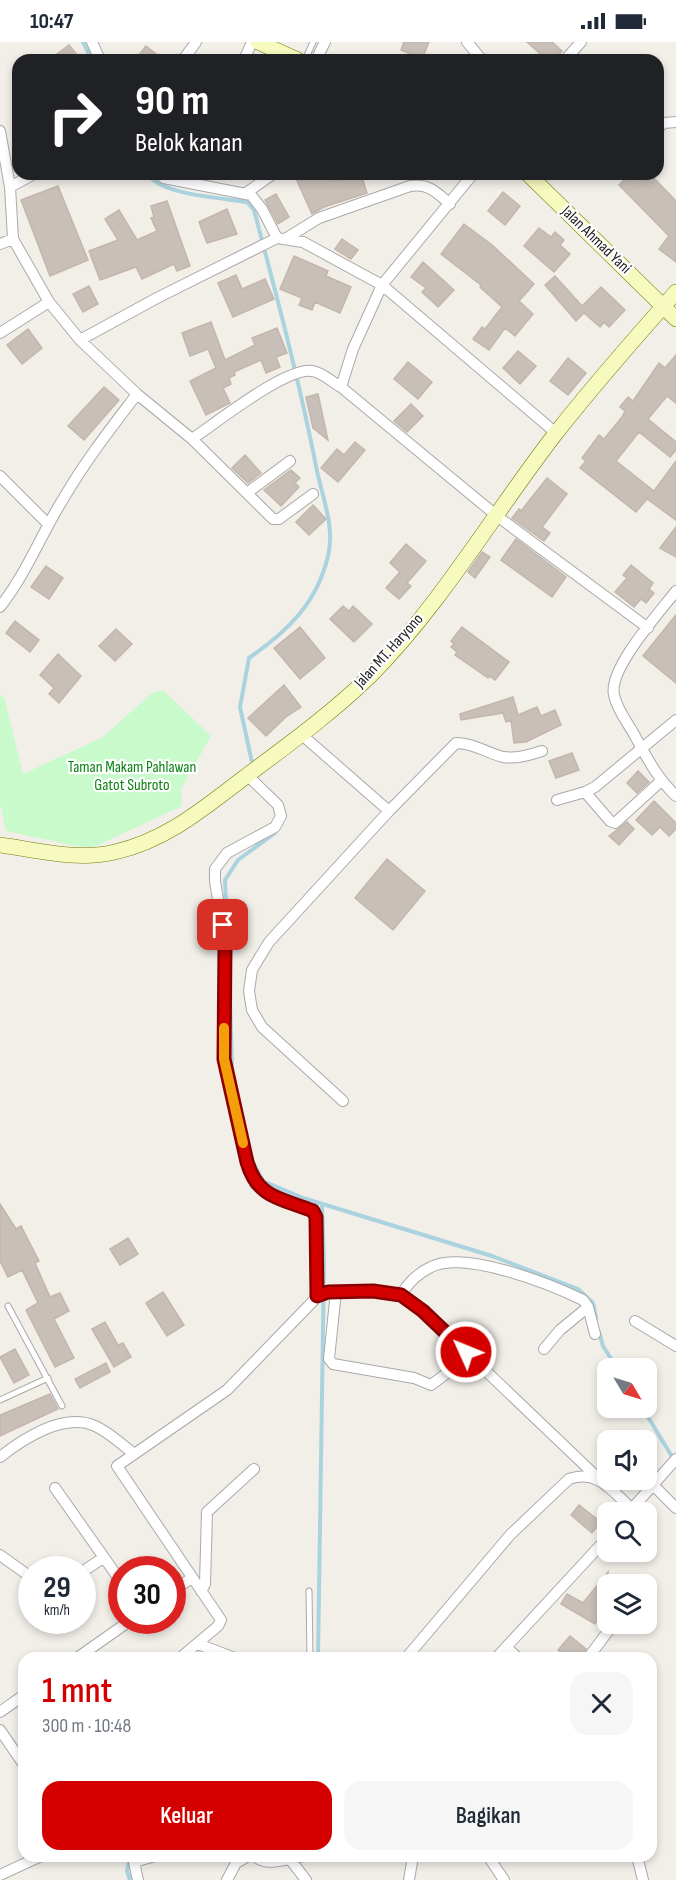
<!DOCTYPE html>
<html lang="id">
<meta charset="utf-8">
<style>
:root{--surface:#fff;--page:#f6f6f7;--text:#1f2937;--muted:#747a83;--accent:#d40000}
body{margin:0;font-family:"Sofia Sans Condensed",sans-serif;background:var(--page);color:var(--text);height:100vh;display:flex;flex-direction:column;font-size:22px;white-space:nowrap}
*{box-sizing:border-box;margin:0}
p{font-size:20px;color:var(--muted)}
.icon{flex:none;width:33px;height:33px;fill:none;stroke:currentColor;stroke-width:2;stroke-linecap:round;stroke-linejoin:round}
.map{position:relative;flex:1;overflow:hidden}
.sheet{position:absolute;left:18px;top:1610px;width:639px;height:210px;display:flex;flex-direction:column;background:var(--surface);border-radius:18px;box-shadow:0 3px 9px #0003}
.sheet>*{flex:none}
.guide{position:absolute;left:12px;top:12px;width:652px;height:126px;border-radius:18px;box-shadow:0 3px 9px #0003;background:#202124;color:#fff;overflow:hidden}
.needle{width:39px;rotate:128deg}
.controls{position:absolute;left:597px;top:1316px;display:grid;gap:12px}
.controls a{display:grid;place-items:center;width:60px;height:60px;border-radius:12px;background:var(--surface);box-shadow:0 3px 9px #0003;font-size:30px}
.speed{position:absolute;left:18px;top:1514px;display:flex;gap:12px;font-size:30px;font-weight:700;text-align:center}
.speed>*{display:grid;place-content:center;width:78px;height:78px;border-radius:50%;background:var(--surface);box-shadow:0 3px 9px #0003;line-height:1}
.speed small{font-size:15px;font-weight:400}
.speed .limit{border:9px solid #d22;background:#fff;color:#111}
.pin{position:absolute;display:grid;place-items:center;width:51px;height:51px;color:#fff;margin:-26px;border-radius:12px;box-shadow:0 3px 9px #0006}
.me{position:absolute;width:66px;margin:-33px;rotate:314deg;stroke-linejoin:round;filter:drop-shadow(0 0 4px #0008)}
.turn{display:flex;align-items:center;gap:21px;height:126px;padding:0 24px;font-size:27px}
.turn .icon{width:78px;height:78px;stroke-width:2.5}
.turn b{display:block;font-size:42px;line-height:51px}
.round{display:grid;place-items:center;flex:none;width:63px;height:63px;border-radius:18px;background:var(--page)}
.head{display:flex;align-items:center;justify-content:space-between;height:102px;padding:0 24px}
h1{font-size:36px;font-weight:600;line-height:45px;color:var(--accent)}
.button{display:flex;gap:12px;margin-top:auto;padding:12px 24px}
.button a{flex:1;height:69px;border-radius:18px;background:var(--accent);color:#fff;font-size:24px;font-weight:600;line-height:69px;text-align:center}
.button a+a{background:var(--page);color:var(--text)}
.status{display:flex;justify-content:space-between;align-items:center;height:42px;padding:0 30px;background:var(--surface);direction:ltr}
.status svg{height:16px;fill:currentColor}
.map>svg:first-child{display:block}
</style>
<div class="status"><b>10:47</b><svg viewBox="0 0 49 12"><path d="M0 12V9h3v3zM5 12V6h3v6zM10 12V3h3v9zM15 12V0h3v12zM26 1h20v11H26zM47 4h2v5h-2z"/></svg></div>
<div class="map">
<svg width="676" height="1838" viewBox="0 0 676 1838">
<rect width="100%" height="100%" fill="#f2efe9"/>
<path fill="#c8facc" d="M163 648 211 694 181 747 182 764 94 805 76 804 6 789 0 761V653L4 655 23 732 103 695 152 651Z"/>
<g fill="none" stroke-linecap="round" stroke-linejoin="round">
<path stroke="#aad3df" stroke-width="4" d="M83 0 92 18
M148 132C160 153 223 156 247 160L254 168C277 255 300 342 317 429 323 457 335 486 328 514 317 561 288 589 249 616L240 665 253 725
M227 884 225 838 238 818 275 791
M230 954 232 1026 241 1069
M251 1117 263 1139 303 1156 492 1214 578 1247 593 1261 596 1276
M599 1290 603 1304 617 1326
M642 1365 674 1418
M318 1616 324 1221 322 1163
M130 1838 127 1829 130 1814"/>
</g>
<path fill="#c7bfb8" stroke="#c4b6ab" stroke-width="1.5" d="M404 0H429L422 17 401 8Z
M527 0H552L562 9 554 18H547Z
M69 3 77 13 71 18H49Z
M146 4 164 18H135Z
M294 132H333L335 139 361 132 367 151 324 165 312 172Z
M630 132H650L676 159V220L659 207 669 194 619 143Z
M58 144 88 218 50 234 21 158Z
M503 150 520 164 505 183 488 169Z
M276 152 289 175 278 182 265 158Z
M167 159 190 224 177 229 174 222 142 237 136 225 100 238 89 209 118 198 105 177 119 168 137 198 157 189 151 176 154 175 151 164Z
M227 167 237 192 207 201 199 180Z
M464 182 492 203 534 242 519 259 533 272 515 294 505 286 489 308 473 297 482 285 485 287 502 265 480 245 481 243 441 212Z
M539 186 551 195 555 190 564 198 560 203 570 212 554 230 524 204Z
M342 197 358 208 351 217 335 207Z
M294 214 328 229 326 234 351 245 340 271 315 260 312 268 299 263 302 256 280 247Z
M423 220 454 248 438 265 422 250 426 246 411 235Z
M236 233 242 247 265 237 274 257 233 275 218 241Z
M555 234 582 264 601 245 625 268 609 285 604 280 600 285 584 271 576 279 545 243Z
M89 244 98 262 83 270 73 252Z
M211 280 225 318 255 303 252 296 277 286 287 311 276 315 280 325 266 331 261 318 234 330 235 333 229 336 231 342 223 346 230 361 206 373 190 339 216 326 208 307 190 314 182 291Z
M28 287 42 306 22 322 7 303Z
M518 309 536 324 520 342 503 326Z
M676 313V361L667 354 648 377 676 400V408L670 415 639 390 616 419 654 449 676 419V478L647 457 636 470 580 426 586 419 582 416 599 393 604 397 622 375 625 369 620 365 628 355 633 359 659 321 665 326Z
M568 316 586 331 568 353 550 339Z
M408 320 432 340 418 357 394 337Z
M104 345 119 358 84 398 68 384Z
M318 352 328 398 313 386 306 355Z
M411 362 423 374 407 390 394 379Z
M355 400 365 408 338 440 321 426 337 407 344 413Z
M245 413 261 431 248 441 232 426Z
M291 428 300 436 295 441 299 445 281 464 264 448Z
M547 436 567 452 542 485 550 491 544 499 512 476 519 467 521 469Z
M313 463 326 477 309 493 296 480Z
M676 485V515L660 506Z
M516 497 566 535 552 555 501 518Z
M406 502 426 519 407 541 411 544 399 557 386 546 400 530 390 521Z
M482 510 490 515 475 536 468 530Z
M631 523 653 541 649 547 654 551 646 561 641 557 634 565 615 550 627 536 623 533Z
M46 524 63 536 49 557 31 545Z
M343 564 349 569 353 564 372 582 354 600 330 577Z
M676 573V641L643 614Z
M15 579 39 598 30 610 6 591Z
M300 585 325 616 300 637 274 606Z
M462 585 509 620 495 638 489 634 488 636 455 613 457 610 451 605 454 602 451 599Z
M116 587 132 602 115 619 99 604Z
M58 612 81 634 59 661 49 652 54 646 40 633Z
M284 643 301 665 286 675 266 694 248 676Z
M513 655 518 673 537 665 541 674 555 668 561 683 526 700 514 701 511 678 506 680 503 671 461 678 460 672Z
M572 711 579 728 556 736 549 719Z
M638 729 649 740 637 751 627 741Z
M654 759 676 781V787L669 794 660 785 652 793 636 778Z
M627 780 634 787 619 803 609 794Z
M387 817 425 849 393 888 355 856Z
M0 1162 16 1187 21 1184 39 1219 35 1221 50 1255 60 1251 69 1269 54 1277 74 1316 55 1325 26 1268 38 1261 22 1228 8 1235 0 1219Z
M128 1196 138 1212 120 1223 110 1207Z
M163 1250 184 1283 167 1294 146 1261Z
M105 1280 118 1303 123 1301 131 1315 114 1325 92 1287Z
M15 1307 29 1333 14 1341 0 1315Z
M106 1321 110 1330 80 1346 75 1337Z
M50 1352 58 1367 0 1394V1373Z
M579 1463 601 1480 592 1491 571 1473Z
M608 1530V1557L597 1569 601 1571 595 1582 561 1562 567 1552 583 1561Z
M570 1594 586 1607 581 1616H567L558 1608Z"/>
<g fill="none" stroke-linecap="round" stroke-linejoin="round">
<defs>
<path id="lane" d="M305 18 313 0
M8 1264 62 1364
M0 1358 48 1336
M309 1549 310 1616"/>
<path id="street" d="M92 0 100 18
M467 0 482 18
M183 18 196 0
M244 18 252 0
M316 18 325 0
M565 18 581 0
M658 86 664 81 676 80
M0 89 10 145 13 197 49 260 80 298 157 256 277 196 303 200 382 243 556 391
M159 132 164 136 251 153 262 167 277 196
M473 132 382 243 353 307 341 345 497 474 648 586
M10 145 34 132
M246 151 273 132
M285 197 319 176 410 144C429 141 437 151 450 162
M0 202 13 197
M0 291 49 260
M80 298 137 352 192 397 273 477H279L313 452
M192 397C216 381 286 325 312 329 322 330 332 340 341 345
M0 434 48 482
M247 451 290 419
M676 549C659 571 608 627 614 653 617 668 628 681 635 694 647 716 657 736 676 754
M0 565C27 531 42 490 65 454 86 418 112 385 137 352
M302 693 389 769 269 900 252 928 249 949 252 968 262 985 343 1059
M247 733 278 763 281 774 275 785 227 811 215 827V839L225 903 224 1017 247 1120 255 1142 271 1152 313 1169 316 1175 317 1254
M585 750 610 779 615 781 661 739
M557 758 585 750 595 745 676 678
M389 769 456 701C474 701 487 711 503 715 517 717 529 713 542 709
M336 1249 329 1317 333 1322 414 1336 431 1343 447 1331 466 1310
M401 1253C408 1241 418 1231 431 1225 465 1208 550 1242 583 1258L588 1265 595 1292
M635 1279 676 1304
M544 1307 560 1288 588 1265
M0 1415C23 1397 64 1370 95 1384 109 1390 121 1402 133 1411
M653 1443 676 1466
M55 1446 122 1541
M629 1470 676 1417
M0 1513 32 1536
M82 1530 103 1516
M172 1549 192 1536
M201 1549 205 1542 207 1470 254 1427
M198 1602 235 1616
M506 1605 518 1616
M77 1616 131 1578
M180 1616 218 1584 221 1578 117 1424 227 1348 321 1251 373 1249 401 1253 423 1269 597 1435
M406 1616 510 1493 569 1437C598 1427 612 1449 632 1467
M496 1616 608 1495
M588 1616 609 1588
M0 1670 24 1653
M0 1688 24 1723
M255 1814C266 1826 289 1816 304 1814
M488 1814 504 1838
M637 1814 643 1838
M289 1816 306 1838
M0 1833 41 1814
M138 1838 134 1820 155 1814
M227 1838 236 1821 248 1814
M409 1838 413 1814"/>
<path id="secondary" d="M258 0 298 18
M528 132 676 277
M0 803C37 808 77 819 115 810 167 798 204 766 245 735 289 702 332 671 371 633 442 561 494 471 556 391 594 343 635 296 676 250"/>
</defs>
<use href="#lane" stroke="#a9a9a9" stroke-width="7"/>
<use href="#street" stroke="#a9a9a9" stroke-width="12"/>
<use href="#secondary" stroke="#707d05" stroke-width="16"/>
<use href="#lane" stroke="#fff" stroke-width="5"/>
<use href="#street" stroke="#fff" stroke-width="10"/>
<use href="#secondary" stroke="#f7fabf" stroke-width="15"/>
</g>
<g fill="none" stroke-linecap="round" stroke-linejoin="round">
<defs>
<path id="route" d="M223 883 225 903 224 1017 247 1120C258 1157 281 1156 313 1169L316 1175 317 1254 328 1250 373 1249 401 1253 423 1269 466 1310"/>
</defs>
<use href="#route" stroke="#8a0000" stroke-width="15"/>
<use href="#route" stroke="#d40000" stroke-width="10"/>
<path stroke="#f59e0b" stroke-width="10" d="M224 986V1017L243 1101"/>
</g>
<g text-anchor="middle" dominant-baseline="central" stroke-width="4.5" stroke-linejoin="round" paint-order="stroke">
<g font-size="16" fill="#222" stroke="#fff">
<text transform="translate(596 198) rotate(44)">Jalan Ahmad Yani</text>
<text transform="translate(389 609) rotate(-48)">Jalan MT. Haryono</text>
</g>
<g font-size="16" fill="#0c8416" stroke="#fff">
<text x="132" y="725">Taman Makam Pahlawan<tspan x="132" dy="18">Gatot Subroto</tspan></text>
</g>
</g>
</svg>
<div class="controls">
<a><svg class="needle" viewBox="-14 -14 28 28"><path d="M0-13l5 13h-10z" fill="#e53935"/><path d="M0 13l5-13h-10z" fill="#747a83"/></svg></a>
<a><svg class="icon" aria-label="sound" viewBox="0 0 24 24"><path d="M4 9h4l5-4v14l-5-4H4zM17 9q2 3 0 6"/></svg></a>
<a><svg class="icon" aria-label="search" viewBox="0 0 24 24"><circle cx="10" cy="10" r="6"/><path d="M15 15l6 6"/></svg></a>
<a><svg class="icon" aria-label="layers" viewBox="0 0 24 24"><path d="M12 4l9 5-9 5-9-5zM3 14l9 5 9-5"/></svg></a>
</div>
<div class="speed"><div>29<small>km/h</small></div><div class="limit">30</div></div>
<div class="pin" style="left:223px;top:883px;background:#d93025"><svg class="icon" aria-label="arrive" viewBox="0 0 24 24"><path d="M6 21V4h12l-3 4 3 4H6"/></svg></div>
<svg class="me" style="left:466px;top:1310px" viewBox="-20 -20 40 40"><circle r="17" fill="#d40000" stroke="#fff" stroke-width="3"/><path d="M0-11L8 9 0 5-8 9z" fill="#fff"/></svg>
<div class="guide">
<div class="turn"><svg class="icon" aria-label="right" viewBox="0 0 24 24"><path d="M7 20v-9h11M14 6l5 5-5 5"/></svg><div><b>90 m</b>Belok kanan</div></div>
</div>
<section class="sheet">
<div class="head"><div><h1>1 mnt</h1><p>300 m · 10:48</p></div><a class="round"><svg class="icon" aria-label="close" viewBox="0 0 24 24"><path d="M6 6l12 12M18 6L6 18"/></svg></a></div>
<div class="button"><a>Keluar</a><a>Bagikan</a></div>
</section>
</div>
